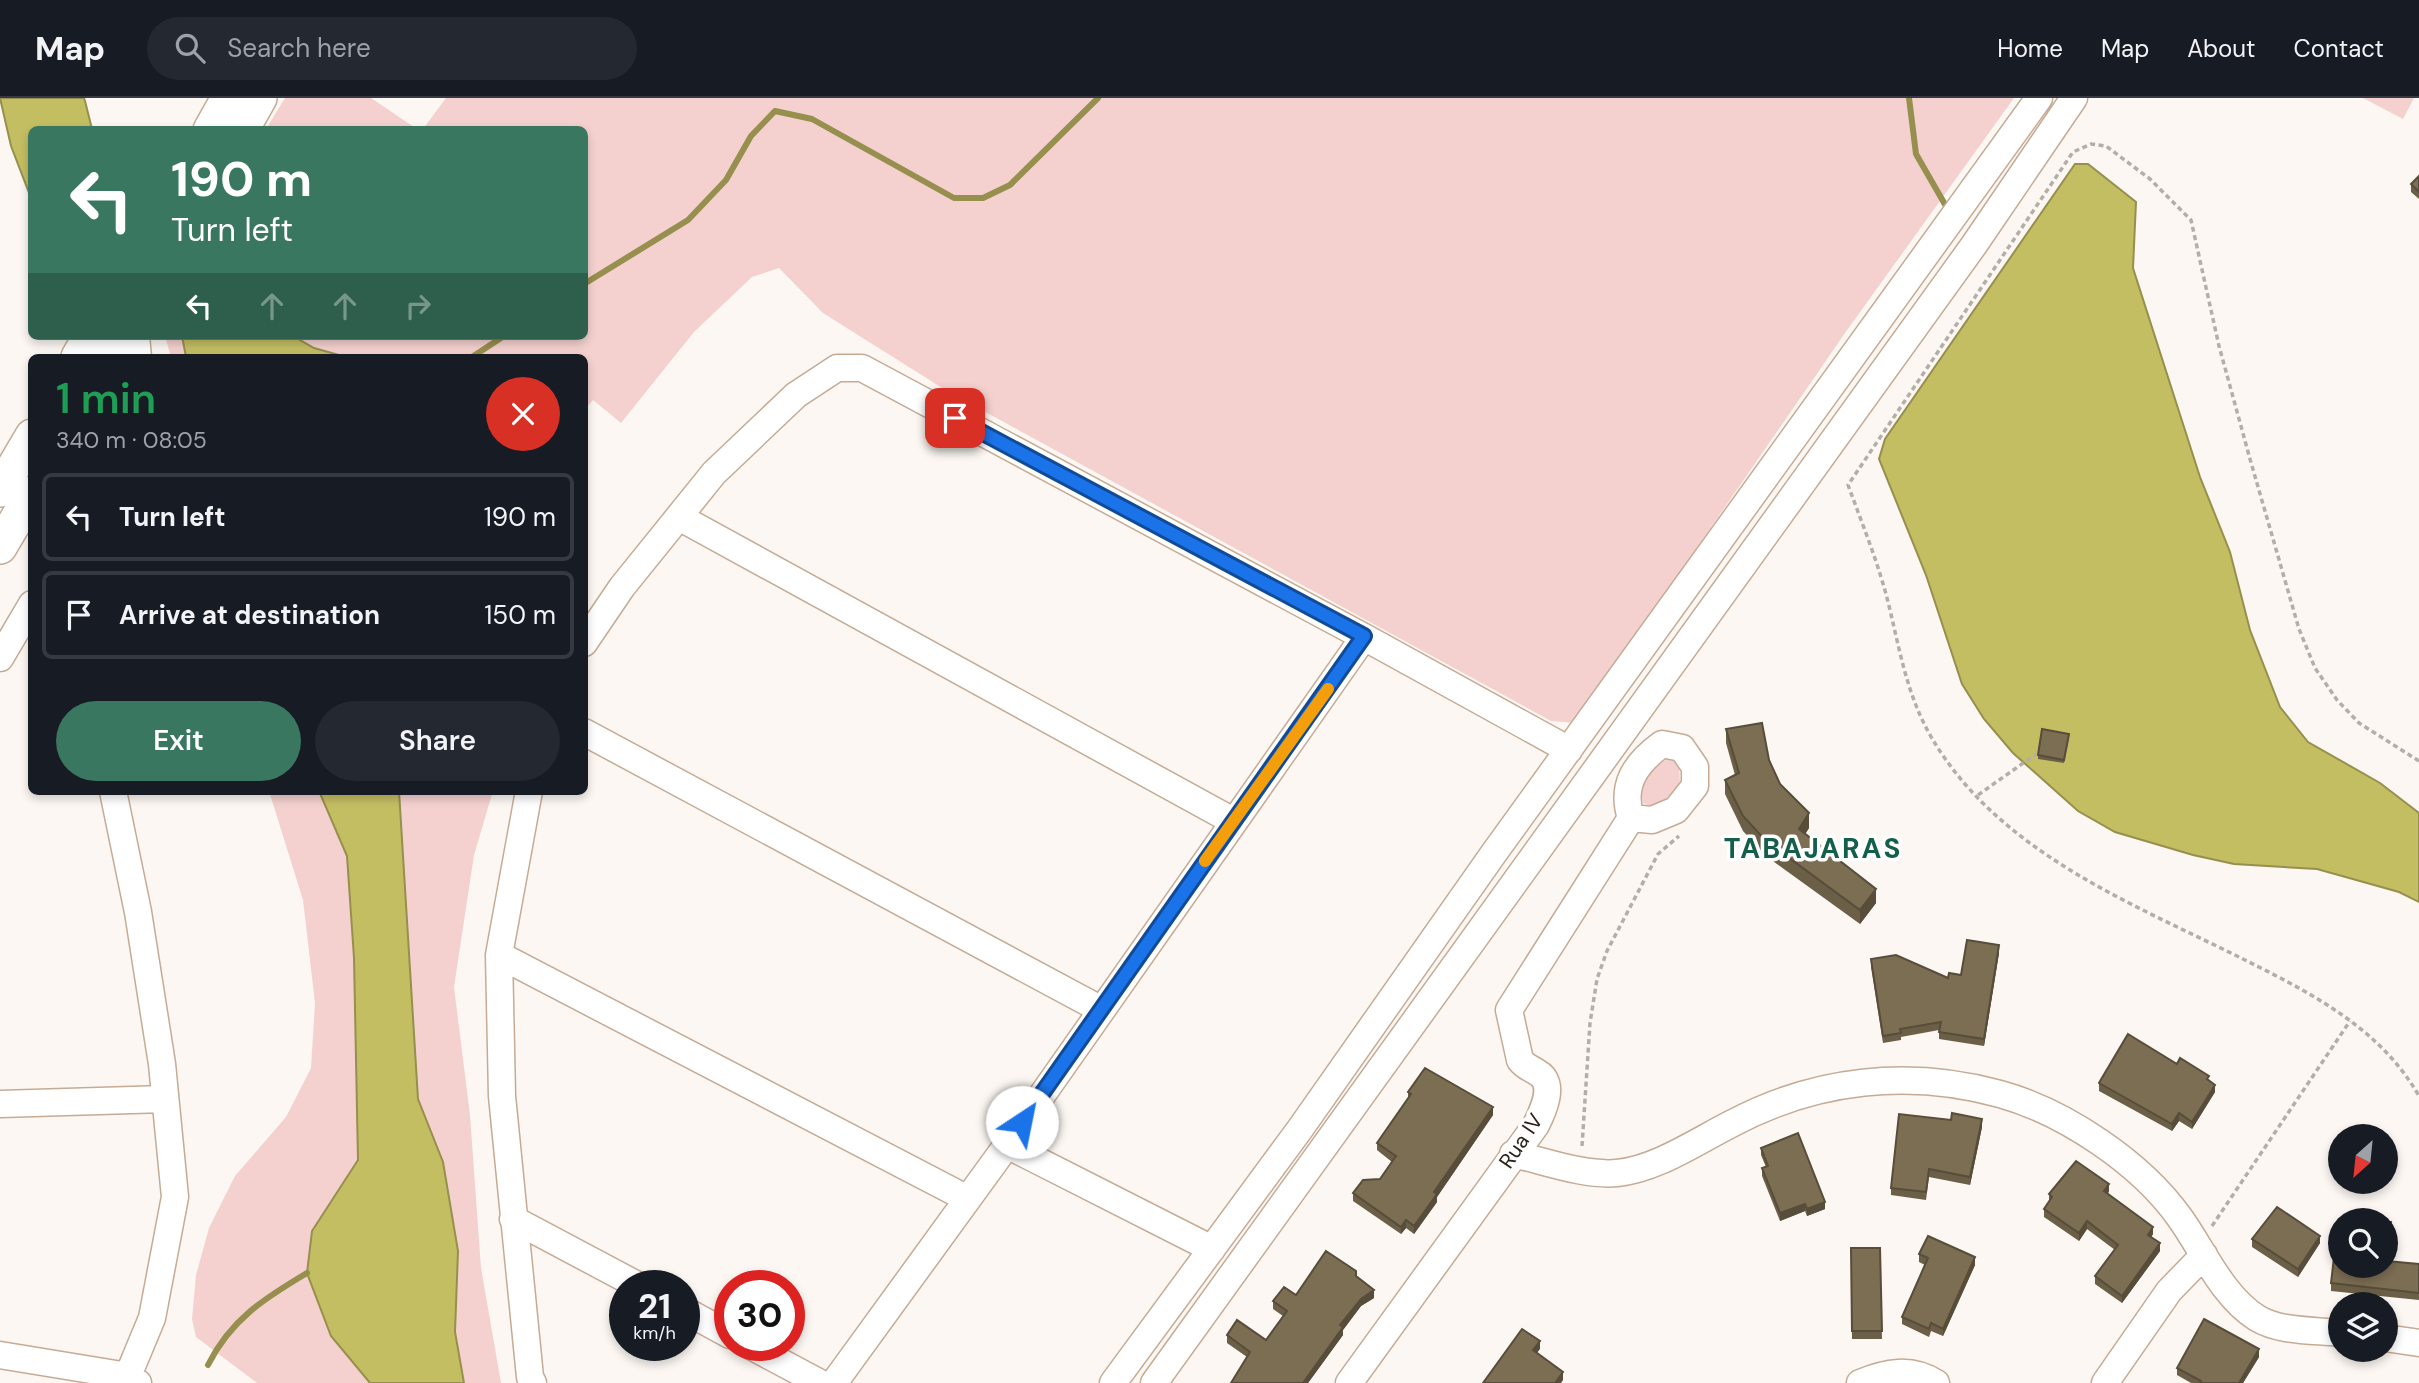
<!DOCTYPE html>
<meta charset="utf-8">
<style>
:root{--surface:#171b24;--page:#242831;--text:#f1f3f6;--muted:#9ea1a6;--line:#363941;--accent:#3a7761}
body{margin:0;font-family:"DM Sans",sans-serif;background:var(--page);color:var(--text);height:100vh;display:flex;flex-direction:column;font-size:26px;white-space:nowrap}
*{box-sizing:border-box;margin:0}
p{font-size:23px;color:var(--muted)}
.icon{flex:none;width:38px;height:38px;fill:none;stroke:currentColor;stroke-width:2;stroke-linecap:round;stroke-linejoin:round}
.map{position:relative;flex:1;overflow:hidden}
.details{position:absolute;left:28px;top:256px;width:560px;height:441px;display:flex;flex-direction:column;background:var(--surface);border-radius:10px;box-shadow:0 4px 10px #0003}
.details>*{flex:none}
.guide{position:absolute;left:28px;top:28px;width:560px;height:214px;border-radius:10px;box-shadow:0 4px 10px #0003;background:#3a7761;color:#fff;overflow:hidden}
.needle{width:46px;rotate:207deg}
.tools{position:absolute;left:2328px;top:1026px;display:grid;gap:14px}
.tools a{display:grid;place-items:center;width:70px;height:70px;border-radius:50%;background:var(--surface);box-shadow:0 4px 10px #0003;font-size:35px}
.speed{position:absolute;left:609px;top:1172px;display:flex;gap:14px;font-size:35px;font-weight:700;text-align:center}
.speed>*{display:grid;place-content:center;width:91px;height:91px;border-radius:50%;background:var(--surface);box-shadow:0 4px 10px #0003;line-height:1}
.speed small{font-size:18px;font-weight:400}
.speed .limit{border:10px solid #d22;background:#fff;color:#111}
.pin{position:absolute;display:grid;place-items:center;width:60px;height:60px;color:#fff;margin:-30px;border-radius:14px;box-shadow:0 4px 10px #0006}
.me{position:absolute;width:77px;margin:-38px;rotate:34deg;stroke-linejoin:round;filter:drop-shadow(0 0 5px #0008)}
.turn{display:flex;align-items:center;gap:24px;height:147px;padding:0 28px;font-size:32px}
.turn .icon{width:91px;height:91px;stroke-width:2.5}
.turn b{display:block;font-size:49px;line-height:60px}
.lanes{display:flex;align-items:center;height:66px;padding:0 28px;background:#0003;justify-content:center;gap:35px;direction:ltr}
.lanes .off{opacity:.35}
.round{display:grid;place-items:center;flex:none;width:74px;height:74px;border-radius:37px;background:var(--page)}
.headline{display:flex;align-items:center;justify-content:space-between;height:119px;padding:0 28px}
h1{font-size:42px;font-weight:600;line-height:52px;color:#1e9e55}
.button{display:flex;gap:14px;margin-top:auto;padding:14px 28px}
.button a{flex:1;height:80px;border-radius:42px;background:var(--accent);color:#fff;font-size:28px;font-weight:600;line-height:80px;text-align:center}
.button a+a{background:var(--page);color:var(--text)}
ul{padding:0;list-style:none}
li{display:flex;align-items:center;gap:21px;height:88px;margin:0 14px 10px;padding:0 14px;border:4px solid var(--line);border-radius:10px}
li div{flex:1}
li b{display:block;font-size:26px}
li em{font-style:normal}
header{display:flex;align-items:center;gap:42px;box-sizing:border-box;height:98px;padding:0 35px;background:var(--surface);border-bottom:2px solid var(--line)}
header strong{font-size:33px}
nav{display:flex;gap:38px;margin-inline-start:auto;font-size:24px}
.search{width:490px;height:63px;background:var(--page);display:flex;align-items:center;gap:18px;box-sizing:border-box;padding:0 24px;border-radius:38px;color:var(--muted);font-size:26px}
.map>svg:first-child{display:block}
</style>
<header>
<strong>Map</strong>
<div class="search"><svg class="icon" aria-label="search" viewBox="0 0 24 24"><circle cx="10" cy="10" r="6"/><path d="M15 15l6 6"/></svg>Search here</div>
<nav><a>Home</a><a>Map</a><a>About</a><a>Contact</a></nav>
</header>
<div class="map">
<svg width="2419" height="1285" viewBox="0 0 2419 1285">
<rect width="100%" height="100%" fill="#fcf7f2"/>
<path fill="#f4d1cf" d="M285 0H371L417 31H266Z
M446 0H2014L1845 235 1576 625 1551 623 947 293 823 215 779 170 752 179 694 234 621 325 593 302 585 311 584 259H346L313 250 293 238H584V32L423 31Z
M2363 0H2414L2403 21Z
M165 238H182L186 259H171Z
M1671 659 1679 666 1680 686 1662 705 1650 708 1643 705C1637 683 1653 669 1671 659Z
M269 693H319L347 758 354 860 358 1062 312 1133 331 1238 370 1285H257L196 1239 192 1221 196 1177 209 1130 235 1078 286 1019 311 970 315 905 303 802Z
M399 693H493L474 757 454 889 470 1017 481 1170 501 1285H464L455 1234 458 1153 443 1064 418 1001Z"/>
<path fill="#c4be63" stroke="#968f4d" stroke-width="2" d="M0 0H84L85 3 92 31 32 32 31 100 11 48Z
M2075 66H2088L2136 104 2133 170 2200 379 2230 454 2250 532 2280 609 2308 644 2380 685 2419 715V804L2399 794 2317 771 2234 766 2193 757 2115 734 2078 713 2013 655 1984 621 1962 586 1926 477 1879 361 1885 341Z
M182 238H293L314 250 346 259H186Z
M319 693H399L418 1001 443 1064 458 1153 455 1234 464 1285H370L331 1238 307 1175 312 1133 358 1062 354 860 347 758Z"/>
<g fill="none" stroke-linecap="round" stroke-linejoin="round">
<path stroke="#968f4d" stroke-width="6" d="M1909 0 1916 56 1947 110
M584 186 688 122 726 82 751 38 775 13 812 21 954 100H983L1010 87 1098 0
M472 259 504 238
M208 1267C231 1221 265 1200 307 1175"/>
<defs>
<path id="minor" d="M136 238 138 259
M679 419 1233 723
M584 545 622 489 714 375 796 297 837 270H862L1364 539 1569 652
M0 560 32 506
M584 634 1100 911
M1662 646 1682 650 1695 669V688L1676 712 1652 722 1631 720C1620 687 1636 665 1662 646Z
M113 693 138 814 162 966 175 1099 152 1220 125 1285
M529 693 499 857 502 998 530 1279 533 1285
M499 857 966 1100
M0 1006 165 1001
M1007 1047 1212 1151
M1513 1056C1545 1063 1584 1078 1617 1075 1657 1071 1697 1043 1733 1025 1816 981 1909 971 2000 996 2065 1014 2141 1065 2180 1120 2203 1152 2222 1198 2257 1220 2280 1234 2313 1232 2340 1235
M513 1121 639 1188
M684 1212 730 1237
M2385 1240 2419 1245
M751 1248 820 1285
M0 1257 128 1278 138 1285
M834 1285 1007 1047 1364 539
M1113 1285 1300 1031 1494 755 2039 0
M1154 1285 1974 147 2074 0
M1349 1285 1536 1027C1543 1013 1556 985 1538 975 1531 970 1525 969 1520 962L1509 912 1631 720
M1860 1285C1886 1274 1911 1269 1936 1285
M2105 1285 2169 1193 2204 1157"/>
<path id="major" d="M210 32 228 0
M242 32 260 0
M78 259 90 238
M110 259 122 238
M0 392 32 338
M0 449 32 395"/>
</defs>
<use href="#minor" stroke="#c5ab95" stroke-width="29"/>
<use href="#major" stroke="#c5ab95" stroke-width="36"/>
<path stroke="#b5aea8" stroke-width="3.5" stroke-dasharray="5 3.5" stroke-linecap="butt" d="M2419 663 2359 625 2337 602 2315 570 2299 531 2250 361 2219 248 2191 122 2150 81 2106 48 2091 46 2073 54 1848 387C1863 428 1880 469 1890 512 1903 567 1910 611 1944 659 2014 760 2137 808 2243 861 2311 895 2380 930 2419 998
M1978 697 2036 656
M1582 1048 1590 925 1597 881 1607 853 1658 756 1679 738
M2212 1128 2350 923"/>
<use href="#minor" stroke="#fff" stroke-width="26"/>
<use href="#major" stroke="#fff" stroke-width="33"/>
</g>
<path fill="#6b5f47" d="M2419 78V101L2411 94V86Z
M1726 631 1769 662 1780 686 1809 730 1805 736 1876 805 1860 826 1766 758 1743 733 1725 696V682L1735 677 1726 645Z
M2069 639 2064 665 2038 661V657Z
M1999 855 1984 948 1939 941V932L1901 939V942L1883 945 1871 869V861L1948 880 1961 877Z
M2177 966 2209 983 2215 994 2192 1031 2179 1023 2172 1033 2099 993V985Z
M1408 994 1493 1017 1437 1099V1104L1414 1136 1406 1130 1401 1136 1353 1103V1095L1380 1081 1392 1064 1377 1052V1045L1408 1001Z
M1982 1029 1970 1087 1929 1079 1926 1102 1891 1097V1090Z
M1761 1050 1825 1111 1807 1118 1805 1113 1780 1123 1762 1078V1070L1766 1069 1761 1057Z
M2109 1093 2108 1096 2153 1136 2151 1139 2160 1153 2122 1205 2095 1186V1178L2115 1152 2087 1131 2079 1143 2044 1119V1111L2049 1104V1096Z
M2391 1132 2388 1163 2419 1166V1202L2331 1193V1185L2340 1167Z
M2252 1141 2320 1145 2298 1179 2252 1149Z
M1851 1150H1880L1882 1241H1852Z
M1919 1156 1975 1167 1943 1238 1931 1233 1929 1239 1902 1226V1219L1925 1167 1919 1164Z
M1356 1178 1374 1200 1361 1208 1343 1232V1237L1308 1285H1231L1247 1259 1227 1245V1237L1266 1242 1283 1218 1273 1211V1203Z
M2259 1259 2243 1285H2191L2177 1277V1270Z"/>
<path fill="#574d3a" d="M1809 715V730L1799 746V731Z
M1876 791V805L1860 826V812Z
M1999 847V855L1984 948V941Z
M2215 987V994L2192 1031V1024Z
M1493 1009V1017L1437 1099V1104L1414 1136V1128L1434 1094Z
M2179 1015V1023L2172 1033V1026Z
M1982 1021V1029L1970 1087V1079Z
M2109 1086V1093L2104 1101V1093Z
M1825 1104V1111L1807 1118V1111Z
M1805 1106V1113L1780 1123V1115Z
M1406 1122V1130L1401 1136V1129Z
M2087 1123V1131L2079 1143V1135Z
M2153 1129V1136L2148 1144V1137Z
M2320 1138V1145L2298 1179V1171Z
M2160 1145V1153L2122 1205V1198Z
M1975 1159V1167L1943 1238V1231Z
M1374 1192V1200L1361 1208 1343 1232V1237L1308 1285H1303L1340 1227 1361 1201Z
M1540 1243V1251L1533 1260V1252Z
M2259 1251V1259L2243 1285H2239Z
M1563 1274V1282L1561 1285H1555Z"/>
<path fill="#7c6e53" stroke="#574d3a" stroke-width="2" d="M2419 78V94L2411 86Z
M1762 625 1769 662 1780 686 1809 715 1799 731 1876 791 1860 812 1766 743 1743 718 1725 682 1739 675 1726 631Z
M2042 631 2069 636 2064 662 2038 657Z
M1967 842 1999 847 1984 941 1939 934 1941 924 1900 931 1901 935 1883 938 1871 861 1896 857 1948 880 1949 875 1961 877Z
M2128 936 2177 966 2180 960 2209 978 2207 981 2215 987 2192 1024 2179 1015 2172 1026 2099 985Z
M1425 970 1493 1009 1434 1094 1437 1096 1414 1128 1406 1122 1401 1129 1353 1095 1363 1082 1380 1081 1396 1058 1377 1045 1411 996 1408 994Z
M1952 1015 1982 1021 1970 1079 1929 1071 1926 1094 1891 1090 1899 1016 1951 1022Z
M1798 1035 1825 1104 1807 1111 1805 1106 1780 1115 1762 1070 1768 1068 1761 1050Z
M2076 1063 2109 1086 2104 1093 2153 1129 2148 1137 2160 1145 2122 1198 2095 1178 2118 1147 2087 1123 2079 1135 2044 1111 2052 1099 2049 1096Z
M2277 1109 2320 1138 2298 1171 2252 1141Z
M2385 1124H2391L2387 1163 2419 1166V1195L2331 1185 2336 1142H2340V1167H2385Z
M1928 1138 1975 1159 1943 1231 1931 1225 1929 1231 1902 1219 1928 1160 1919 1156Z
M1851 1150H1880L1882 1233H1852Z
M1326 1153 1356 1173V1178L1374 1192 1361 1201 1340 1227 1343 1229 1303 1285H1231L1250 1254 1227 1237 1237 1222 1266 1242 1287 1213 1273 1203 1284 1189 1296 1197Z
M2204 1221 2259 1251 2239 1285H2199L2201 1283 2177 1270Z
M1522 1231 1540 1243 1533 1252 1563 1274 1555 1285H1483Z"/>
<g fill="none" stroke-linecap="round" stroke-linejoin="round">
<defs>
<path id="route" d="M955 320 1364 538 1022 1024"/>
</defs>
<use href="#route" stroke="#114b97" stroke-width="18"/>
<use href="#route" stroke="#1a73e8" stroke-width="12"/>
<path stroke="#f59e0b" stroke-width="12" d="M1205 763 1328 591"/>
</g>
<g text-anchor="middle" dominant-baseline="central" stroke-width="7" stroke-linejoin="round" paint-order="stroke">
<g font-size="21" fill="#2c2219" stroke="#fff">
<text transform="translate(1521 1043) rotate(-56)">Rua IV</text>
</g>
<g font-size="28" font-weight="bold" letter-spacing="2" fill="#145f49" stroke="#fff">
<text x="1813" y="750">TABAJARAS</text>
</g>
</g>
</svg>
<div class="tools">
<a><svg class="needle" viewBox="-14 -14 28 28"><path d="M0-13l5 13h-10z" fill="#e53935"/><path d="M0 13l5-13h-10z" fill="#9ea1a6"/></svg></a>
<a><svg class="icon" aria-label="search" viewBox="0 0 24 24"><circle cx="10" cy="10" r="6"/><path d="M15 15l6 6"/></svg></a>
<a><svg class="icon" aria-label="layers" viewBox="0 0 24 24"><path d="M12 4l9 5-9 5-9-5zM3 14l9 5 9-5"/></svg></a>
</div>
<div class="speed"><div>21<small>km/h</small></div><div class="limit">30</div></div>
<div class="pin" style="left:955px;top:320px;background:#d93025"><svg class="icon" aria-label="arrive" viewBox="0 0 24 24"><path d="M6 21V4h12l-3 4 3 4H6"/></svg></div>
<svg class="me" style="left:1022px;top:1024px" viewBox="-20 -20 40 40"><circle r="19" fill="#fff"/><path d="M0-13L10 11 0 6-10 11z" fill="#1a73e8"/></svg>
<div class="guide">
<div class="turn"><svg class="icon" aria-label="left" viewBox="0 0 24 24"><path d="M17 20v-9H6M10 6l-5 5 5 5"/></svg><div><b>190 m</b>Turn left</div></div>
<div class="lanes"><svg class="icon" aria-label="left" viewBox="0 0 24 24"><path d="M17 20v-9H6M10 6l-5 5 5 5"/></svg><svg class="icon off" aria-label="ahead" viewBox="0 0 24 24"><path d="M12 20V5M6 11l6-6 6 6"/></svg><svg class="icon off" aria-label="ahead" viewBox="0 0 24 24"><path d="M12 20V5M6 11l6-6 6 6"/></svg><svg class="icon off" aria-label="right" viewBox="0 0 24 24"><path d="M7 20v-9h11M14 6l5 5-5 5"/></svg></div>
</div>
<section class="details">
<div class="headline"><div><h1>1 min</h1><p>340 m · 08:05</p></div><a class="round" style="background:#d93025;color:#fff"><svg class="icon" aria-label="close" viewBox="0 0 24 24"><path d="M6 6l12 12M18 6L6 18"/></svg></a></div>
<ul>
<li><svg class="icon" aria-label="left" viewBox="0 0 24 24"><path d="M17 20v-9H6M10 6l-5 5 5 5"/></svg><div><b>Turn left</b></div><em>190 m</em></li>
<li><svg class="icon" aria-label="arrive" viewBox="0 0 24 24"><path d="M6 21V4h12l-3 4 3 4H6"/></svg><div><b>Arrive at destination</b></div><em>150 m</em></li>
</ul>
<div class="button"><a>Exit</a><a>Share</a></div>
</section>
</div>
